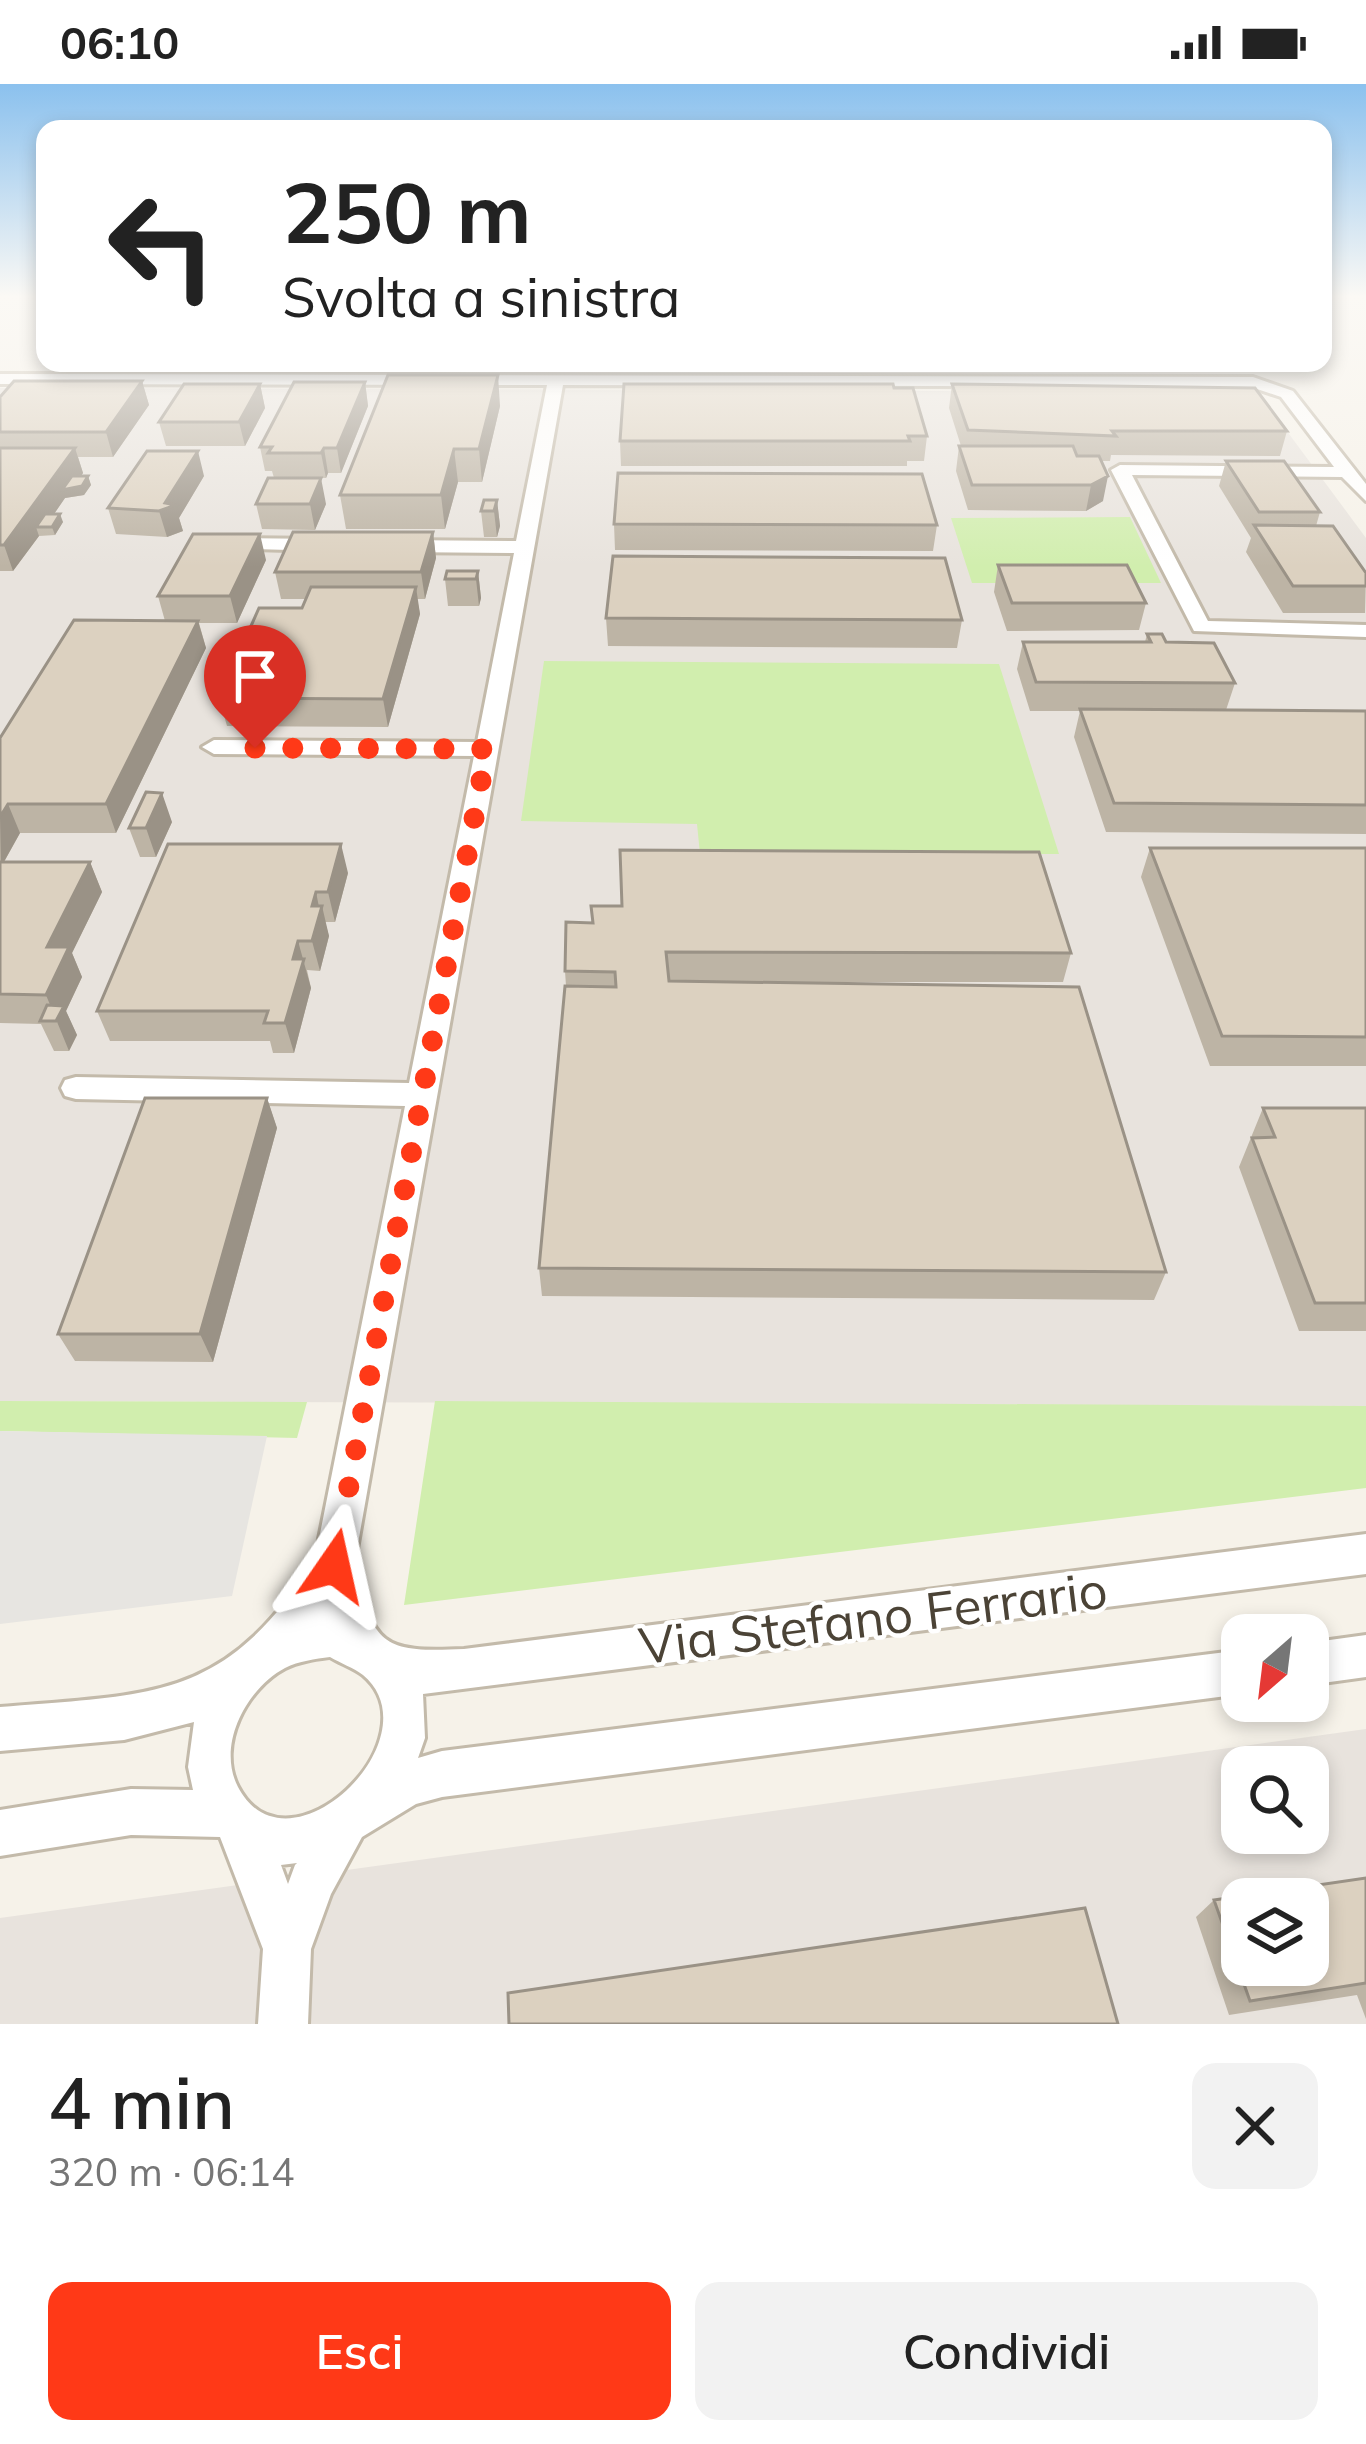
<!DOCTYPE html>
<html lang="it">
<meta charset="utf-8">
<style>
:root{--surface:#fff;--page:#f2f2f2;--text:#222;--muted:#767676;--accent:#ff3917}
body{margin:0;font-family:Mulish,sans-serif;background:var(--page);color:var(--text);height:100vh;display:flex;flex-direction:column;font-size:45px;white-space:nowrap}
*{box-sizing:border-box;margin:0}
p{font-size:39px;color:var(--muted)}
.icon{flex:none;width:66px;height:66px;fill:none;stroke:currentColor;stroke-width:2;stroke-linecap:round;stroke-linejoin:round}
.map{position:relative;height:1940px;overflow:hidden}
.details{display:flex;flex-direction:column;background:var(--surface);flex:1}
.details>*{flex:none}
.hud{position:absolute;left:36px;top:36px;width:1296px;height:252px;border-radius:24px;box-shadow:0 6px 18px #0003;background:#fff;color:var(--text);overflow:hidden}
.needle{width:78px;rotate:208deg}
.fabs{position:absolute;left:1221px;top:1530px;display:grid;gap:24px}
.fabs a{display:grid;place-items:center;width:108px;height:108px;border-radius:24px;background:var(--surface);box-shadow:0 6px 18px #0003;font-size:60px}
.pin{position:absolute;display:grid;place-items:center;width:102px;height:102px;color:#fff;margin:-123px -51px;border-radius:50% 50% 50% 0;rotate:-45deg;box-shadow:0 0 12px #0007}
.pin .icon{rotate:45deg}
.me{position:absolute;width:132px;margin:-66px;rotate:11deg;stroke-linejoin:round;filter:drop-shadow(0 0 9px #0008)}
.turn{display:flex;align-items:center;gap:42px;height:252px;padding:0 48px;font-size:54px}
.turn .icon{width:156px;height:156px;stroke-width:2.5}
.turn b{display:block;font-size:84px;line-height:102px}
.round{display:grid;place-items:center;flex:none;width:126px;height:126px;border-radius:24px;background:var(--page)}
.summary{display:flex;align-items:center;justify-content:space-between;height:204px;padding:0 48px}
h1{font-size:72px;font-weight:600;line-height:90px}
.button{display:flex;gap:24px;margin-top:auto;padding:24px 48px}
.button a{flex:1;height:138px;border-radius:24px;background:var(--accent);color:#fff;font-size:48px;font-weight:600;line-height:138px;text-align:center}
.button a+a{background:var(--page);color:var(--text)}
.status{display:flex;justify-content:space-between;align-items:center;height:84px;padding:0 60px;background:var(--surface);direction:ltr}
.status svg{height:33px;fill:currentColor}
.map>svg:first-child{display:block}
</style>
<div class="status"><b>06:10</b><svg viewBox="0 0 49 12"><path d="M0 12V9h3v3zM5 12V6h3v6zM10 12V3h3v9zM15 12V0h3v12zM26 1h20v11H26zM47 4h2v5h-2z"/></svg></div>
<div class="map">
<svg width="1366" height="1940" viewBox="0 0 1366 1940">
<rect width="100%" height="100%" fill="#f6f2e9"/>
<path fill="#e8e3dd" fill-rule="evenodd" d="M0 304 1258 308 1366 454V1322L0 1317Z
M1366 1645V1940H0V1834ZM1242 1683H1308V1749H1242ZM1242 1815H1308V1881H1242Z"/>
<path fill="#d1eeae" d="M1130 433 1161 499H972L951 434Z
M544 577 999 580 1059 770H700L697 740 521 737Z
M0 1317 307 1318 297 1354 0 1347Z
M435 1317 1366 1322V1404L404 1521Z"/>
<path fill="#e7e5e1" d="M0 1347 267 1352 232 1512 0 1540Z"/>
<g fill="none" stroke-linecap="round" stroke-linejoin="round">
<defs>
<path id="minor" d="M0 290 1253 293 1293 307 1366 400V417L1342 393 1132 391 1208 537 1366 541V553L1194 547 1111 386 1120 381 1334 383 1281 313 1251 303 563 301 354 1482C374 1561 381 1569 464 1565L1366 1450V1490L423 1610 425 1654 418 1674 442 1667 1242 1566V1610L442 1713 416 1720 362 1753 331 1810 311 1865 308 1940H258L263 1865 220 1753 131 1751 0 1772V1726L131 1705 193 1706 188 1683 194 1638 124 1656 0 1667V1623C153 1610 226 1617 315 1475L405 1022 76 1015 65 1012 61 1004 65 996 76 993 409 999 474 672 214 670 202 663 214 656 477 658 514 469 396 468 386 462 396 456 516 457 547 301 0 300ZM330 1573C340 1579 354 1584 363 1591 437 1653 288 1798 238 1703 216 1661 247 1604 285 1584 299 1577 315 1575 330 1573ZM297 1779 295 1781 288 1800 281 1781Z
M222 454 324 455 334 461 324 467 215 464V456Z
M1366 1551V1593L1308 1601V1559Z"/>
</defs>
<use href="#minor" stroke="#c3baaa" stroke-width="6"/>
<use href="#minor" fill="#fff" fill-rule="evenodd"/>
</g>
<path fill="#bdb4a5" d="M142 297 149 321 113 373H78L83 389 81 392H88L91 401 84 411 65 414 54 430 63 438 55 451 39 452 13 487H0V313Z
M365 298 368 322 341 389H328L326 394H274L272 387H265L260 363Z
M260 300 265 324 245 362H166L159 338Z
M952 300 1287 347 1280 372 1111 371 1110 377H1101L1103 417 1086 427 968 426 956 387 959 362H961L949 324Z
M894 304 927 352 924 377H907V382H621L620 357Z
M500 322 482 398H458L445 445H346L340 411Z
M1226 377 1320 428 1316 442 1366 489 1365 529H1283L1246 468 1251 454 1219 402Z
M204 392 179 434 183 447 167 453 116 450 108 424Z
M497 416 500 442 497 453H484L481 427Z
M256 420H326L315 446 262 445Z
M614 440 937 441 933 467 615 466Z
M433 448 436 474 425 515H417L420 530 388 643 227 642 219 614 302 524 306 515H281L275 488Z
M266 476 237 539H199L206 564 116 749H20L4 778H90L102 808 72 869 82 893 66 927 77 951 69 967H54L41 940 0 939V654L165 537 158 512Z
M998 481 1146 519 1139 546 1007 547 994 508Z
M478 487 481 514 479 522H448L445 495Z
M606 534 962 536 957 564 608 562Z
M1147 550 1166 558 1235 599 1226 626 1366 627V750L1106 748 1074 653 1080 627H1030L1017 585 1023 558H1145Z
M172 738 156 773H140L129 744Z
M1150 764H1366V982H1210L1141 793Z
M348 789 335 838H325L329 852 320 887 307 886 311 904 294 969H273L270 957H110L97 927Z
M593 839 1071 869 1063 898H701L1166 1188 1154 1216 542 1212 539 1184 566 902 565 887Z
M267 1014 277 1044 213 1278 75 1277 58 1250Z
M1263 1024H1366V1247H1299L1239 1083Z
M1366 1794V1935L1357 1911 1229 1931 1196 1833 1214 1816Z"/>
<path fill="#9a9286" d="M498 291 500 322 482 398 479 365Z
M142 297 149 321 113 373 106 348Z
M365 298 368 322 341 389 337 364Z
M260 300 265 324 245 362 239 338Z
M75 364 83 389 73 404 88 392 91 401 84 411 65 414 45 443H36L39 452 13 487 4 461Z
M324 364 328 389 326 394 321 369Z
M454 365 458 398 445 445 441 411Z
M198 367 204 392 179 434 183 447 167 453 159 427Z
M1108 392 1103 417 1086 427 1091 401Z
M321 394 326 420 315 446 310 420Z
M497 416 500 442 497 453 494 427Z
M60 430 63 438 55 451 52 443Z
M433 448 436 474 425 515 421 488Z
M260 450 266 476 237 539 230 512Z
M478 487 481 514 479 522 476 495Z
M416 503 420 530 388 643 383 615Z
M198 537 206 564 116 749 106 720Z
M162 709 172 738 156 773 146 744Z
M8 720 20 749 1 783 0 733Z
M341 760 348 789 335 838 328 808Z
M90 778 102 808 72 869 82 893 66 927 77 951 69 967 46 911 47 863Z
M316 808 320 828 322 822 329 852 320 887 312 857V822Z
M298 857 311 904 294 969 285 939 293 875Z
M267 1014 277 1044 213 1278 200 1250Z"/>
<path fill="#dcd1c0" stroke="#9a9286" stroke-width="3" fill-rule="evenodd" d="M388 291H498L479 365H454L441 411H340Z
M14 297H142L106 348H0V313Z
M294 298H365L337 364H324L321 369H268L272 363H260Z
M184 300H260L239 338H159Z
M624 300H893L894 304H913L927 352H908L910 357H620Z
M952 300 1255 304 1287 347H1112L1116 352 968 346Z
M959 362H1073L1077 372H1099L1108 392 1091 401H972Z
M0 364H75L4 461H0Z
M147 367H198L165 419 176 421 159 427 108 424Z
M1226 377H1284L1320 428H1259Z
M618 389 922 390 937 441 614 440Z
M72 392H88L82 402 62 406Z
M268 394H321L310 420H256Z
M484 416H497L494 427H481Z
M45 430H60L52 443H36Z
M1254 441 1333 442 1366 489V502H1293Z
M293 448H433L421 488H275Z
M193 450H260L230 512H158Z
M613 472 945 474 962 536 606 534Z
M998 481H1127L1146 519H1012Z
M447 487H478L476 495H445Z
M311 503H416L383 615 219 614 259 524H302Z
M74 536 198 537 106 720H8L0 733V654Z
M1147 550H1162L1166 558 1214 559 1235 599 1036 598 1023 558H1151Z
M1080 625 1366 627V721L1114 719Z
M146 708 162 709 146 744H129Z
M168 760H341L328 808H316L312 822H322L312 857H298L293 875H304L285 939H264L268 927H97Z
M1150 764H1366V953L1222 952Z
M620 766 1039 768 1071 869 666 868 669 897 1079 903 1166 1188 539 1184 565 902 616 903 615 888 565 887 566 838 593 839 591 822H622Z
M0 778H90L47 863H69L46 911 0 910Z
M47 921 64 922 56 937H40Z
M145 1014H267L200 1250H58Z
M1263 1024H1366V1219H1315L1252 1054 1275 1053Z
M1366 1794V1899L1250 1917 1214 1816ZM1242 1815H1308V1881H1242Z
M1085 1824 1118 1940H509L508 1909Z"/>
<linearGradient id="sky" x2="0" y2="1"><stop stop-color="#8bc1ee"/><stop offset="0.44" stop-color="#fbf9f5"/><stop offset="1" stop-color="#fbf9f5" stop-opacity="0"/></linearGradient>
<rect width="1366" height="483" fill="url(#sky)"/>
<g fill="none" stroke-linecap="round" stroke-linejoin="round">
<path stroke="#ff3917" stroke-width="21" stroke-dasharray="0 37.8" d="M255 664 487 665 334 1482"/>
</g>
<g text-anchor="middle" dominant-baseline="central" stroke-width="9" stroke-linejoin="round" paint-order="stroke">
<g font-size="51" fill="#4b4336" stroke="#fff">
<text transform="translate(873 1533) rotate(-7)">Via Stefano Ferrario</text>
</g>
</g>
</svg>
<div class="fabs">
<a><svg class="needle" viewBox="-14 -14 28 28"><path d="M0-13l5 13h-10z" fill="#e53935"/><path d="M0 13l5-13h-10z" fill="#767676"/></svg></a>
<a><svg class="icon" aria-label="search" viewBox="0 0 24 24"><circle cx="10" cy="10" r="6"/><path d="M15 15l6 6"/></svg></a>
<a><svg class="icon" aria-label="layers" viewBox="0 0 24 24"><path d="M12 4l9 5-9 5-9-5zM3 14l9 5 9-5"/></svg></a>
</div>
<div class="pin" style="left:255px;top:664px;background:#d93025"><svg class="icon" aria-label="arrive" viewBox="0 0 24 24"><path d="M6 21V4h12l-3 4 3 4H6"/></svg></div>
<svg class="me" style="left:334px;top:1482px" viewBox="-20 -20 40 40"><path d="M0-17L14 15 0 8-14 15z" fill="#ff3917" stroke="#fff" stroke-width="4"/></svg>
<div class="hud">
<div class="turn"><svg class="icon" aria-label="left" viewBox="0 0 24 24"><path d="M17 20v-9H6M10 6l-5 5 5 5"/></svg><div><b>250 m</b>Svolta a sinistra</div></div>
</div>
</div>
<section class="details">
<div class="summary"><div><h1>4 min</h1><p>320 m · 06:14</p></div><a class="round"><svg class="icon" aria-label="close" viewBox="0 0 24 24"><path d="M6 6l12 12M18 6L6 18"/></svg></a></div>
<div class="button"><a>Esci</a><a>Condividi</a></div>
</section>
